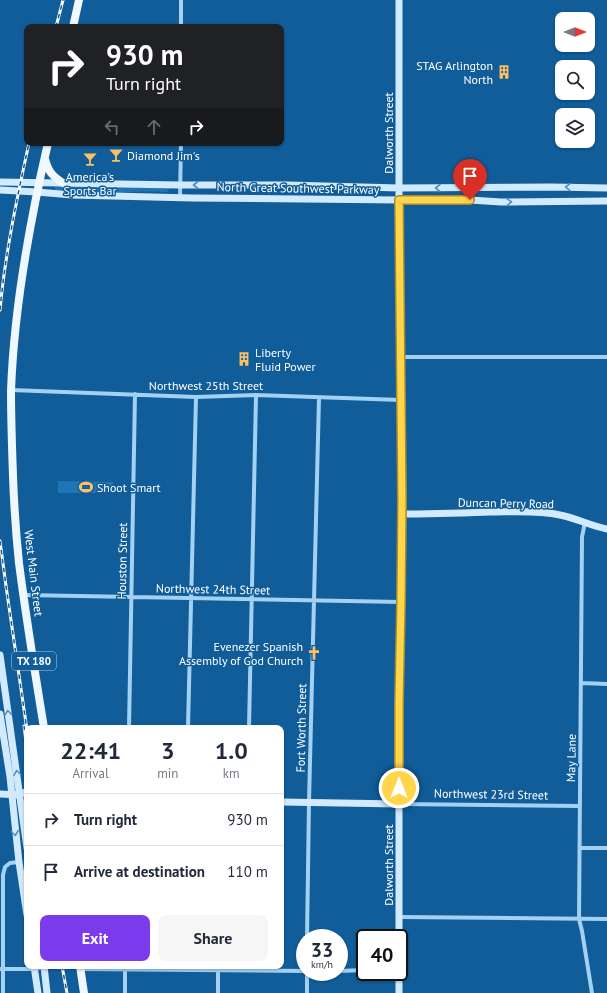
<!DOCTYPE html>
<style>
:root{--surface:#fff;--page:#f6f6f7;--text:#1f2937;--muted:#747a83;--line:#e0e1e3;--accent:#7c3aed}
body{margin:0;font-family:"PT Sans",sans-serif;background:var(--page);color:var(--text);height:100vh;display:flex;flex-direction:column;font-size:15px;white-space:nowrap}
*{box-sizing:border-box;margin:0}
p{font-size:13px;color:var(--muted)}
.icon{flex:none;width:22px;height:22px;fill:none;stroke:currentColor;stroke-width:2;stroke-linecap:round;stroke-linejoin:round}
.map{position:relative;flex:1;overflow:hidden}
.panel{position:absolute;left:24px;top:725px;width:260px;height:244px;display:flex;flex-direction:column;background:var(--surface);border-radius:8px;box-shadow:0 1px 3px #0004}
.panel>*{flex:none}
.top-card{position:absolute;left:24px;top:24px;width:260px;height:122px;border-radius:8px;box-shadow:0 1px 3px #0004;background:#202124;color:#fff;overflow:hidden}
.needle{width:26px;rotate:90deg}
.controls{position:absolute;left:555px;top:12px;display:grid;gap:8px}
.controls a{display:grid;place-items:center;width:40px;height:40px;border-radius:8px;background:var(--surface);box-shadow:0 1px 3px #0004;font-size:20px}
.speed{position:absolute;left:296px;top:929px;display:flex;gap:8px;font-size:20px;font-weight:700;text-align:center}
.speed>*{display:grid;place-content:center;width:52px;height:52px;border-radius:50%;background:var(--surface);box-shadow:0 1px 3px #0004;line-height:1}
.speed small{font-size:10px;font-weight:400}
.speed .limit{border:2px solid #111;border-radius:6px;background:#fff;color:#111}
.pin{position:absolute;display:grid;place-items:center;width:34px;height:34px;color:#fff;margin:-41px -17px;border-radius:50% 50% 50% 0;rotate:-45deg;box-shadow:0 0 4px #0007}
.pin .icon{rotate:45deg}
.me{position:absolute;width:44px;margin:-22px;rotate:0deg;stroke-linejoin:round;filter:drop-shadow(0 0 3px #0008)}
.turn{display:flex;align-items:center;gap:14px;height:84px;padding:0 16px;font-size:18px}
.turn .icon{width:52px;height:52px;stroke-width:2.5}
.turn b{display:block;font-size:28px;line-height:34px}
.lanes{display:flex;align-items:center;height:38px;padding:0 16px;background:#0003;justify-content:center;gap:20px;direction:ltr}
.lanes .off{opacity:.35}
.eta{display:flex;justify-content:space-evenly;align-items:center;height:68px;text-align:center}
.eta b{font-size:24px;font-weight:600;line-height:28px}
.button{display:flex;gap:8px;margin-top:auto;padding:8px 16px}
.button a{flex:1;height:46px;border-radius:8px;background:var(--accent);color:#fff;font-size:16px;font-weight:600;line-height:46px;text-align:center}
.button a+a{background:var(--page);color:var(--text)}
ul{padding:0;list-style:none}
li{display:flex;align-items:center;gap:12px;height:52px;padding:0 16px;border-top:1px solid var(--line)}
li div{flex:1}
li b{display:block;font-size:15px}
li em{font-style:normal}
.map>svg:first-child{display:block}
</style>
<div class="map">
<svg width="607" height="993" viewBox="0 0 607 993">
<defs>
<pattern id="grass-dots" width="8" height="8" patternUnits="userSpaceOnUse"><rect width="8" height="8" fill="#1f76b6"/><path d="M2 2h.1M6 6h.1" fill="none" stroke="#366181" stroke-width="1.8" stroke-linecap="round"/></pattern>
</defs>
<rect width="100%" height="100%" fill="#105d99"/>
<path fill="url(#grass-dots)" d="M114 185 169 188V189L167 192C148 191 129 192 111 193 92 194 73 192 55 190V187H88Z"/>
<path fill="#1f76b6" d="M58 481 113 482V493H58Z"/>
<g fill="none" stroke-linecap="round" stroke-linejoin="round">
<path stroke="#a2d1f4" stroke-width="4" d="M181 27V0
M180 198 181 143
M400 357H607
M11 390 196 397 256 395 401 400
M585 522 582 537 579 919 582 931 592 993
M24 595 401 602
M582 683 607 684
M129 728 135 394
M188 728 196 397
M249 728 256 395
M399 804 580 806
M580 848H607
M399 917 607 919
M307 938 309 802 319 398
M0 969H34L44 967
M80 969C155 969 230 971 305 971
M339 971 365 970
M307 972V993
M3 993V875L5 867 10 863 19 862
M125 993V966
M218 993V966"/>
<path stroke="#d2eafd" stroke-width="7" d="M0 182 180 185H287L399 188 551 187 607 188
M0 190 37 192 72 195 192 198 399 200H470L501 202 607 201
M402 514C431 514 461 513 490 512 513 512 537 510 560 515 576 518 591 526 607 529
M0 655 27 848
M0 714 10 777 19 862 27 915
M0 794 20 795 25 792H27
M281 802 399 804
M399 938V703L402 514 401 409 399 278V0
M34 966 38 993
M44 966 47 993
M399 993V972"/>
<path stroke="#eff7ff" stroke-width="8" d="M73 27 79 0
M45 159C48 171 52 176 63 183
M44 728C35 673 26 618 19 563 16 534 14 505 13 476 12 448 11 419 11 391 14 307 29 225 48 143
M80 966 84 993"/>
<defs>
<path id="rail" d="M56 27 63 0
M0 310C5 254 17 198 29 143
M0 541 6 586 27 730
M24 726 27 750
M62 966 67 993"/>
</defs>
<use href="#rail" stroke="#fff" stroke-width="3"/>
<use href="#rail" stroke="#105d99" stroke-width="1.5" stroke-dasharray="4.5" stroke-linecap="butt"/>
</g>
<defs><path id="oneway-chevron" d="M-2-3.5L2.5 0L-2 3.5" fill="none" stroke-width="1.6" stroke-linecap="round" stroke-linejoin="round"/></defs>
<g stroke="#548ebc">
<use href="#oneway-chevron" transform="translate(196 185) rotate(180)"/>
<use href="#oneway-chevron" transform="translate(568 187) rotate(-179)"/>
<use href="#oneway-chevron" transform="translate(438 188) rotate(180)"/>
<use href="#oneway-chevron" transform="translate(509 202) rotate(-1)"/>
<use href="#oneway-chevron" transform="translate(8 713) rotate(-98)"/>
<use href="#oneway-chevron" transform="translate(17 773) rotate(-98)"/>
<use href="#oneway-chevron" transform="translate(15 833) rotate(83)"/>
</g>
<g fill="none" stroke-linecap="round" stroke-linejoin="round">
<defs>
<path id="route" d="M399 788V703L401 602 402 501 399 200H470"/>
</defs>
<use href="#route" stroke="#a68a30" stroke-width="10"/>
<use href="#route" stroke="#ffd54a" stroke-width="7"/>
</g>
<defs>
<symbol id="building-bare" viewBox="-9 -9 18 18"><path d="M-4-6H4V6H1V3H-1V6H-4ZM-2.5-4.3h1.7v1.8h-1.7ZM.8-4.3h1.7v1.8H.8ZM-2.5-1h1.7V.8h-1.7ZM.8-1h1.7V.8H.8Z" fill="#ffbf65" stroke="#105d99" stroke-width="2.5" paint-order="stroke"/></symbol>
<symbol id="bar-bare" viewBox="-9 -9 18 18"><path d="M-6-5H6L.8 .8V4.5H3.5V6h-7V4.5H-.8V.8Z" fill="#ffbf65" stroke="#105d99" stroke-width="2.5" paint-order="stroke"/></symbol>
<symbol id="stadium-bare" viewBox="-9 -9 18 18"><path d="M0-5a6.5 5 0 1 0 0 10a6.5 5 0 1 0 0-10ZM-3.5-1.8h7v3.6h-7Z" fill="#ffbf65" stroke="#105d99" stroke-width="2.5" paint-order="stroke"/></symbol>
<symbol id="church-bare" viewBox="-9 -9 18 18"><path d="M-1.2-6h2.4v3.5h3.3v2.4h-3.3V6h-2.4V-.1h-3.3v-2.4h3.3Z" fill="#ffbf65" stroke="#105d99" stroke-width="2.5" paint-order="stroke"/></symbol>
</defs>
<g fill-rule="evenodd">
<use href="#building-bare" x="494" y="62" width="20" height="20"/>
<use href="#bar-bare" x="106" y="145" width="20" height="20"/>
<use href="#bar-bare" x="80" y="149" width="20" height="20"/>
<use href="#building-bare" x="234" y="349" width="20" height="20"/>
<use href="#stadium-bare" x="76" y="477" width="20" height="20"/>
<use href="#church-bare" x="304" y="643" width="20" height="20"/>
</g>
<g text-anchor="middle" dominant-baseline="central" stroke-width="3" stroke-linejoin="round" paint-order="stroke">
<rect fill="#105d99" stroke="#b7cee0" stroke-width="1" x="12" y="652" width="44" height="18" rx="3"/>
<g font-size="11" font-weight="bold" fill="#fff">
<text x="34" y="661">TX 180</text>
</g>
<g font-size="12" fill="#fff" stroke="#105d99" text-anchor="start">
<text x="493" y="65" text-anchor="end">STAG Arlington<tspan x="493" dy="14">North</tspan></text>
<text x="127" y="155">Diamond Jim's</text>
<text x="90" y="176" text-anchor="middle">America's<tspan x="90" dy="14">Sports Bar</tspan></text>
<text x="255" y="352">Liberty<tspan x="255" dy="14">Fluid Power</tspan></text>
<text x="97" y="487">Shoot Smart</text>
<text x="303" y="646" text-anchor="end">Evenezer Spanish<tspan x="303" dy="14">Assembly of God Church</tspan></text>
</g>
<g font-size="12" fill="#fff" stroke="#105d99">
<text transform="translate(388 133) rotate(-90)">Dalworth Street</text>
<text transform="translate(298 188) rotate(1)">North Great Southwest Parkway</text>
<text x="206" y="385">Northwest 25th Street</text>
<text transform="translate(506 503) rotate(1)">Duncan Perry Road</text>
<text transform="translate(122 561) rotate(-89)">Houston Street</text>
<text transform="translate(34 573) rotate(83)">West Main Street</text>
<text transform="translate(213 589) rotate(1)">Northwest 24th Street</text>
<text transform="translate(301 728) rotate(-89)">Fort Worth Street</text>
<text transform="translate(571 758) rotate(-89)">May Lane</text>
<text transform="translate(491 794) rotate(1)">Northwest 23rd Street</text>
<text transform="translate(388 865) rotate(-90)">Dalworth Street</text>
</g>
</g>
</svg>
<div class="controls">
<a><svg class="needle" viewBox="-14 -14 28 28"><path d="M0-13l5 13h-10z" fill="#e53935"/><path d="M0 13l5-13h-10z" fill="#747a83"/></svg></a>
<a><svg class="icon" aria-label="search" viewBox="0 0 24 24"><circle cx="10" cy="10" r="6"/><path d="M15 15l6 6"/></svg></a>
<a><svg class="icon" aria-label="layers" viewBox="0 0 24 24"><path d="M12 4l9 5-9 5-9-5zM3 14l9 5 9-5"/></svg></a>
</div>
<div class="speed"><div>33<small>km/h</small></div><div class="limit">40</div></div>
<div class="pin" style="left:470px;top:200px;background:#d93025"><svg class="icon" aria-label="arrive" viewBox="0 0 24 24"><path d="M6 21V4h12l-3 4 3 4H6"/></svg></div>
<svg class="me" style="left:399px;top:788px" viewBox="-20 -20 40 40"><circle r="17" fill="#ffd54a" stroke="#fff" stroke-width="3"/><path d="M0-11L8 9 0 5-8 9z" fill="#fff"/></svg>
<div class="top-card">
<div class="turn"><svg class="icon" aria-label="right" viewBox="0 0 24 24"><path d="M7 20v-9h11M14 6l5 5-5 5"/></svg><div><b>930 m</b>Turn right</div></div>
<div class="lanes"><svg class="icon off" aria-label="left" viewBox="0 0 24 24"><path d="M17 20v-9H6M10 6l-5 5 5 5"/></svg><svg class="icon off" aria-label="ahead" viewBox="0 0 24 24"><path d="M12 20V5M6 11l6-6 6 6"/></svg><svg class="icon" aria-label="right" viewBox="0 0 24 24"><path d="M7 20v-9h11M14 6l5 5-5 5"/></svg></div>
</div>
<section class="panel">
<div class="eta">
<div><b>22:41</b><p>Arrival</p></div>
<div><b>3</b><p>min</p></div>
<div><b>1.0</b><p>km</p></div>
</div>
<ul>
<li><svg class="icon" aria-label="right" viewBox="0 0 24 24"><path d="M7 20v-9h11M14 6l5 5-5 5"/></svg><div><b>Turn right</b></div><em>930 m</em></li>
<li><svg class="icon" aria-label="arrive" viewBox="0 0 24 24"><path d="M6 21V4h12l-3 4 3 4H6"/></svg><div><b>Arrive at destination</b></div><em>110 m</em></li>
</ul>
<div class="button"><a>Exit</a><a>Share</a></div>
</section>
</div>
